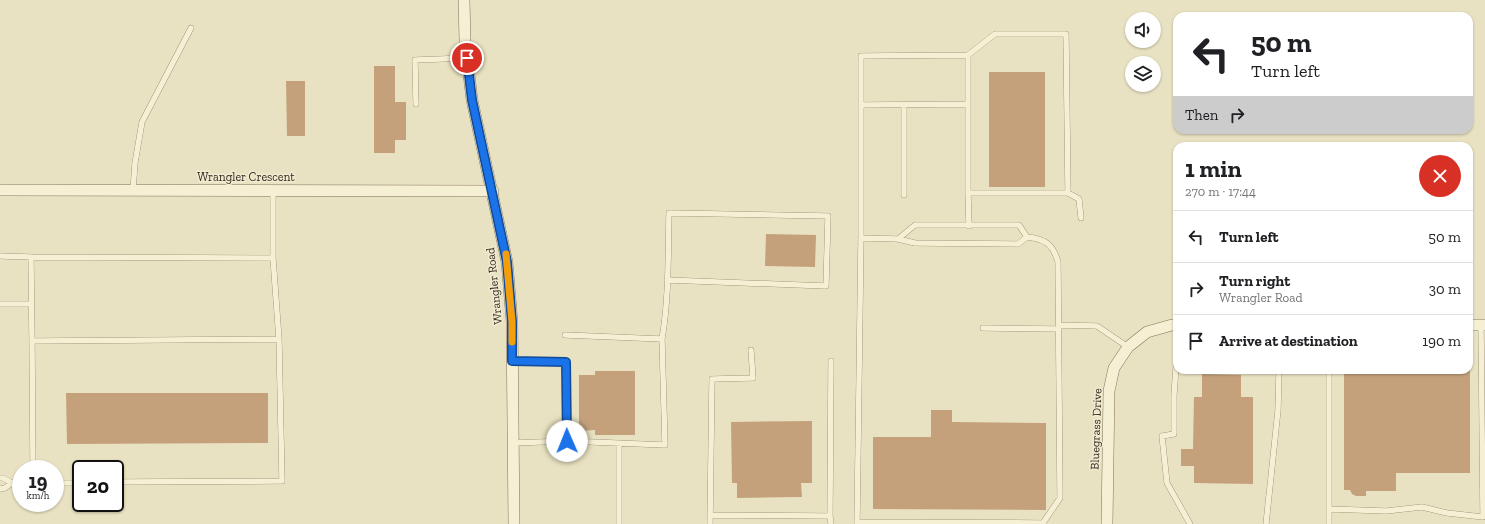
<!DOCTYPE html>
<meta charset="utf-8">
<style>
:root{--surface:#fff;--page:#f2f2f2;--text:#202124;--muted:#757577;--line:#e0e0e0}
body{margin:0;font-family:"Zilla Slab",serif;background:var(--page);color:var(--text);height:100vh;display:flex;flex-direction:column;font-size:15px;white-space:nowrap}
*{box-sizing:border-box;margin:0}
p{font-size:13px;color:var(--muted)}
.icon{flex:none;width:22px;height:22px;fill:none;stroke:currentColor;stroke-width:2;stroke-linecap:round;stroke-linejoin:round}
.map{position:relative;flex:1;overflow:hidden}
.details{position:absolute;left:1173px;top:142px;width:300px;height:232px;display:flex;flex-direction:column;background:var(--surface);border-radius:12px;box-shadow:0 1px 3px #0004}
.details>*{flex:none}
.top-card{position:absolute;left:1173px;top:12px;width:300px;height:122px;border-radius:12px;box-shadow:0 1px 3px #0004;background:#fff;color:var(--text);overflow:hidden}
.fabs{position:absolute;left:1125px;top:12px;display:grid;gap:8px}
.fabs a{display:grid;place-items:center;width:36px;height:36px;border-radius:50%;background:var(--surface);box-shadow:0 1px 3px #0004;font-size:20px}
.speed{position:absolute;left:12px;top:460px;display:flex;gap:8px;font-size:20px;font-weight:700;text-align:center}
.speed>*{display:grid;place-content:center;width:52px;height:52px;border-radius:50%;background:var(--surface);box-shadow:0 1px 3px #0004;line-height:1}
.speed small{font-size:10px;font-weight:400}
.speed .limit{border:2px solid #111;border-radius:6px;background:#fff;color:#111}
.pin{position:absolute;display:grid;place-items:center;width:34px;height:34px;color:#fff;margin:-17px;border:2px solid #fff;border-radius:50%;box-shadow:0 1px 4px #0007}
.me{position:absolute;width:44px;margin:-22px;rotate:359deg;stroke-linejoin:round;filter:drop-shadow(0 0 3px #0008)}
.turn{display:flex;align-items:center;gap:14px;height:84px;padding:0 12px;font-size:18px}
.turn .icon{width:52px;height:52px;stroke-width:2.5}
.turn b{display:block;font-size:28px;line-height:34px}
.then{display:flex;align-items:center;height:38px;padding:0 12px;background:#0003;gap:8px;font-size:15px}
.round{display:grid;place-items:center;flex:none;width:42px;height:42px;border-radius:21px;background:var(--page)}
.overview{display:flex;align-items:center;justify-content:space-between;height:68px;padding:0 12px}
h1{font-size:24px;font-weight:700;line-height:30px}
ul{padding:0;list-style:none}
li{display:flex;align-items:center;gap:12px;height:52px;padding:0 12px;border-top:1px solid var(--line)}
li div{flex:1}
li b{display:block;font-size:15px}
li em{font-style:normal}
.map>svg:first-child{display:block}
</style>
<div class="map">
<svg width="1485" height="524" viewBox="0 0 1485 524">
<rect width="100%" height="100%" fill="#e9e2c2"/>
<path fill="#c4a17b" d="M374 66H395V102H406V140H395V153H374Z
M989 72H1045V187H989Z
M286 81H305V136H287Z
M766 234 816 235 815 267 765 266Z
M1344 370H1470V473H1396V491H1366V496H1356L1352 494 1350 490H1344Z
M595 371H635V435H595V430L579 431V375H595Z
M1202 374 1241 375V397H1253V484L1194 483V466H1181V449H1193L1194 397H1202Z
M66 393H268V443L67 444Z
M931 410H952V422L1046 423V510L873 509V437H931Z
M812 421V483H801L802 497 737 498V483H732L731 422Z"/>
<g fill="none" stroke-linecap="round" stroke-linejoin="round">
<defs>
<path id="lane" d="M416 104 415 60 467 58
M861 105 968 104
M133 190 135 163 142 122 191 28
M968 193H1068
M904 195V106
M969 226 968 193V55L995 34H1066L1068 193 1079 199 1081 218
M861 238V56L968 55
M898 239 915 225H1019L1027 237
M0 256 31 257
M273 258 279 339
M0 304H31
M1059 325 1097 326 1128 347
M983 328 1059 329
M565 335 662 339 665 445 567 441
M662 339C669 298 668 255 669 213L828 216 826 286 667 280
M32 341 31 257 273 258V191
M512 361 566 362 567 441 513 443
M1177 367H1176L1174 395V434L1162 436 1167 483 1190 524
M1329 370V509
M619 444V524
M33 469 32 341 279 339 282 481 115 482
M0 478H3L12 483H21
M55 483H81
M0 489 5 488 12 483
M710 515 830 516 831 524
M830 516 831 361
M710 524 712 379 753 378 751 350
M857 524 861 238 898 239 915 243 1018 244 1027 237C1045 239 1053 244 1058 262L1060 498 1043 523 857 522
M1266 524 1278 410 1279 370
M1329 524V509L1386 511 1422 507 1447 513 1483 517 1481 325"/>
<path id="street" d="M464 0 465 41 472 100 507 262 512 322 514 524
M0 190 493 191
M1469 325H1485
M1107 524 1109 391 1114 368 1128 347 1147 332 1172 325H1177"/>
</defs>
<use href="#lane" stroke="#81735b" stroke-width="6"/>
<use href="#street" stroke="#81735b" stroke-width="12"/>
<use href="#lane" stroke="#f5efd4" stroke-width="5.5"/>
<use href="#street" stroke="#f5efd4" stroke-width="11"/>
</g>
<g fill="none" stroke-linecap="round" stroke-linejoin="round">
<defs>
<path id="route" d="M467 58 472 100 507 262 512 322V361L566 362 567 441"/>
</defs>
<use href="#route" stroke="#114b97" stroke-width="10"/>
<use href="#route" stroke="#1a73e8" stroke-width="7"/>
<path stroke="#f59e0b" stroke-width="7" d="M506 254 512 322V342"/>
</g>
<g text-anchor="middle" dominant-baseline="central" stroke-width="3" stroke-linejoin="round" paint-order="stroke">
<g font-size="12" fill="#322a1e" stroke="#f1ebd1">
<text x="246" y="177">Wrangler Crescent</text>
<text transform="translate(494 286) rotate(-96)">Wrangler Road</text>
<text transform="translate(1096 429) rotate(-88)">Bluegrass Drive</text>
</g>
</g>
</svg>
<div class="fabs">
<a><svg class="icon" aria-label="sound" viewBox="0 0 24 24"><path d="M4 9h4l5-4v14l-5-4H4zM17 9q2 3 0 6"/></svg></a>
<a><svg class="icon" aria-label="layers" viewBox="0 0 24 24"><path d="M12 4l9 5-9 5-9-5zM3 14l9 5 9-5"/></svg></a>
</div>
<div class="speed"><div>19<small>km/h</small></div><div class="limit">20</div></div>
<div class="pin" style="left:467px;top:58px;background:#d93025"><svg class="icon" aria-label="arrive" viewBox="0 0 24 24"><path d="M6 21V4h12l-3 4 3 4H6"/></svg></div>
<svg class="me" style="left:567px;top:441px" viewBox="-20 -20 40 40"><circle r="19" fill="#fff"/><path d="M0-13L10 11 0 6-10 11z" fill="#1a73e8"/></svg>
<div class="top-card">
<div class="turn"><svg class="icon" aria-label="left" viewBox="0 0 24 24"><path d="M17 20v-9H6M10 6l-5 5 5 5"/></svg><div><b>50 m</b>Turn left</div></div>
<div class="then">Then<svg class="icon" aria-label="right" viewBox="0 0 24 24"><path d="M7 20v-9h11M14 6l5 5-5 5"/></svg></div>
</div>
<section class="details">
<div class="overview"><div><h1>1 min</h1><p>270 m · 17:44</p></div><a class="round" style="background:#d93025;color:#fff"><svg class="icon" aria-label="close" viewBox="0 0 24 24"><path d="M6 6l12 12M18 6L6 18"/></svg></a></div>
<ul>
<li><svg class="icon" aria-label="left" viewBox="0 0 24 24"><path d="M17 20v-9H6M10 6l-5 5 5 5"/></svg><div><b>Turn left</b></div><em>50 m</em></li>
<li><svg class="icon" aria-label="right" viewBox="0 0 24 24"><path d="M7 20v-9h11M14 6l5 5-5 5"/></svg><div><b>Turn right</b><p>Wrangler Road</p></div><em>30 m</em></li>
<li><svg class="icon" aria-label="arrive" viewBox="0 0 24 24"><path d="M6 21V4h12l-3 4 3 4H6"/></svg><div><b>Arrive at destination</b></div><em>190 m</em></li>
</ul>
</section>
</div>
